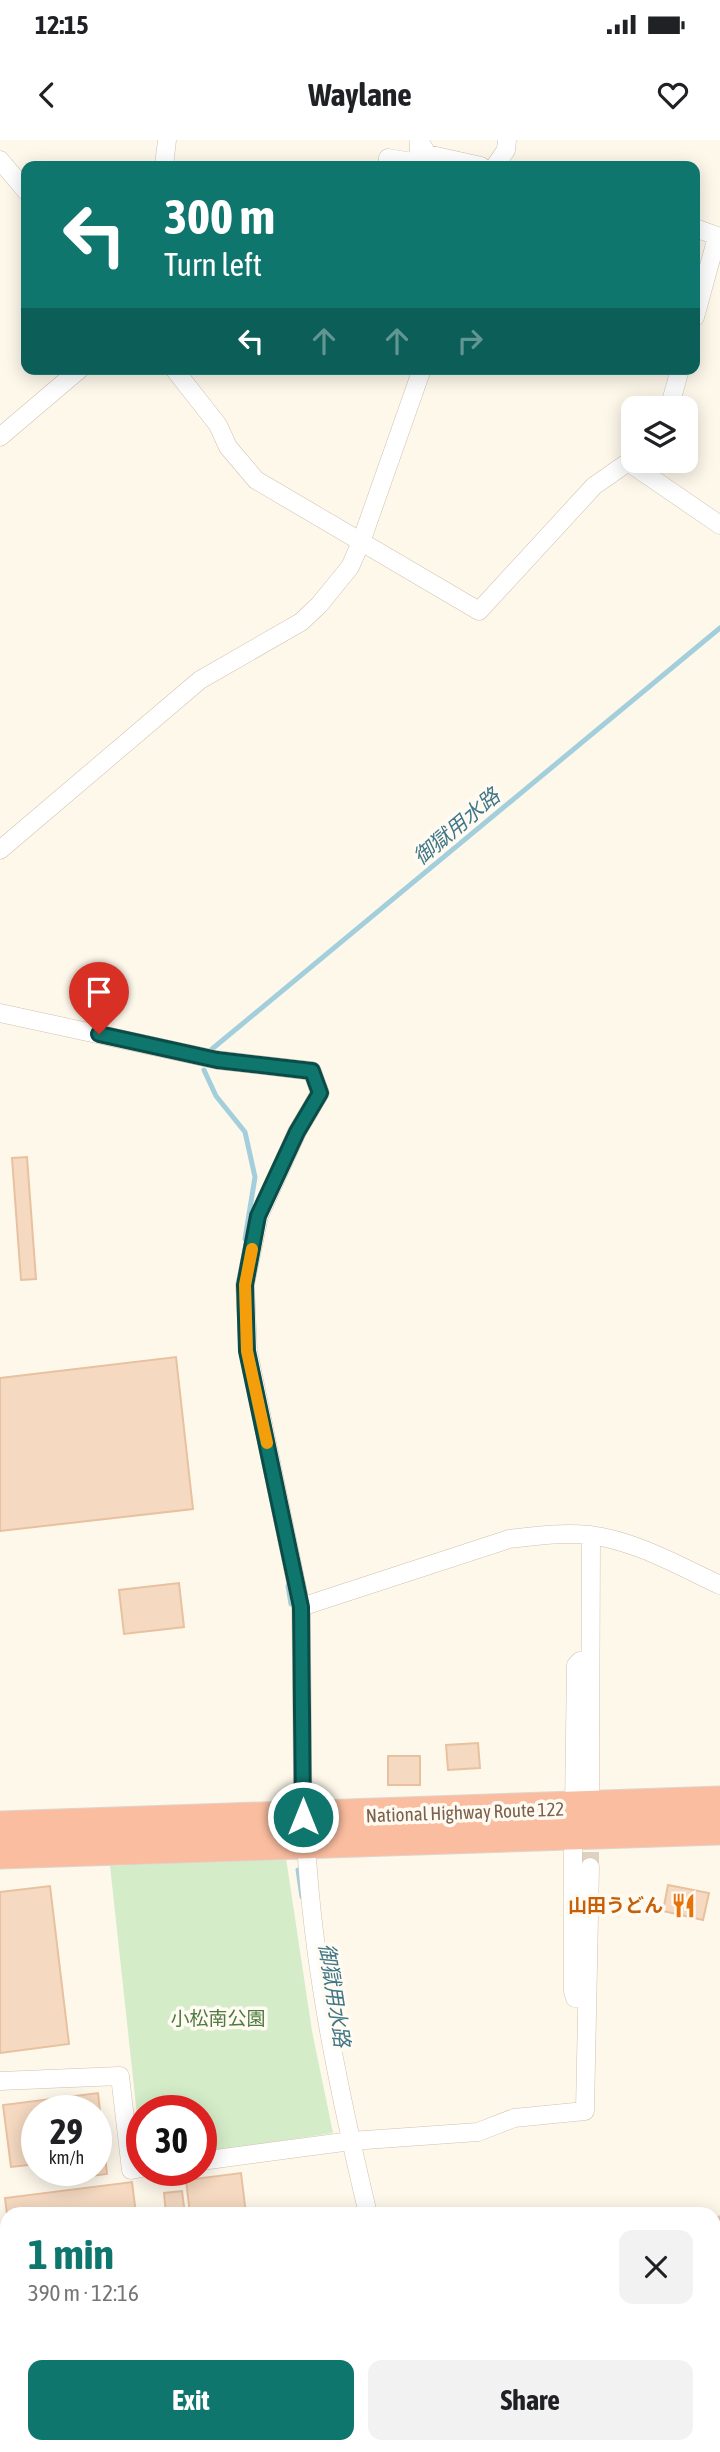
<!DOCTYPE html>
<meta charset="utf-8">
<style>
:root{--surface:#fff;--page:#f2f2f2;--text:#202124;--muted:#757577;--accent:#0f766e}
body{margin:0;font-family:"Asap Condensed","Noto Sans JP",sans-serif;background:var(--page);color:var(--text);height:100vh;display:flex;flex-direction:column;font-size:26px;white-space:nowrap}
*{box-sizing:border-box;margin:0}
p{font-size:23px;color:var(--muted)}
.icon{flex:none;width:38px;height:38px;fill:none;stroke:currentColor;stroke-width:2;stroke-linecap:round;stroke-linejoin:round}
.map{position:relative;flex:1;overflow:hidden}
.drawer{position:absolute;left:0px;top:2067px;width:721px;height:247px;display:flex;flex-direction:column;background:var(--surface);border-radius:21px 21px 0 0;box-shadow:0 4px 18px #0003}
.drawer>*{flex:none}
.top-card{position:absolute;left:21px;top:21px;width:679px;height:214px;border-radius:14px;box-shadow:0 4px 18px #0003;background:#0f766e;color:#fff;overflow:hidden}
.fabs{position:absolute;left:621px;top:256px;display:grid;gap:14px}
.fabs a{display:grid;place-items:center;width:77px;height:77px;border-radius:14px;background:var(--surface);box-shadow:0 4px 18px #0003;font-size:35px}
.speed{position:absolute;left:21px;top:1955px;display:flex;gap:14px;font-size:35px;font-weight:700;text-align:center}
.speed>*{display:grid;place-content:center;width:91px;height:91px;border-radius:50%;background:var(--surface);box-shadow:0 4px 18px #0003;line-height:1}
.speed small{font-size:18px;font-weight:400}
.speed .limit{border:10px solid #d22;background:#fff;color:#111}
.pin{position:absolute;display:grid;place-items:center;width:60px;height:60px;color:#fff;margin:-72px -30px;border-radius:50% 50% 50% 0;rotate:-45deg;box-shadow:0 0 7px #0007}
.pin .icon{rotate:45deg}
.me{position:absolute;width:77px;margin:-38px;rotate:0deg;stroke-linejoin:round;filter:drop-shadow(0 0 5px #0008)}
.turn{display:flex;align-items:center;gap:24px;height:147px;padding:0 28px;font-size:32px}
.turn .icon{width:91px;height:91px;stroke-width:2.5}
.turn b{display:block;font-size:49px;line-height:60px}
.lanes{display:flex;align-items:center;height:66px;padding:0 28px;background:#0003;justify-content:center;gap:35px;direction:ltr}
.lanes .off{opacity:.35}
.round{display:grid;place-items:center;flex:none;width:74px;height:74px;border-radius:14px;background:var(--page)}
.headline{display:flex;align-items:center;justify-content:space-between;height:119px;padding:0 28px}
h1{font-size:42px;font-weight:700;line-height:52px;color:var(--accent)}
.action{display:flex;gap:14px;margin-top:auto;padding:14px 28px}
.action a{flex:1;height:80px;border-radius:14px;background:var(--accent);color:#fff;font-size:28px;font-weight:700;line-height:80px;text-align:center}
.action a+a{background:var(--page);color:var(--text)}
.status{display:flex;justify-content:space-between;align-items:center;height:49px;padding:0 35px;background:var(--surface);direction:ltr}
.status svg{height:19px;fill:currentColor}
header{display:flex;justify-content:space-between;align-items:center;height:91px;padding:0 28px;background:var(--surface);font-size:32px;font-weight:700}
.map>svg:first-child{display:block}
</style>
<div class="status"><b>12:15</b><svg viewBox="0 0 49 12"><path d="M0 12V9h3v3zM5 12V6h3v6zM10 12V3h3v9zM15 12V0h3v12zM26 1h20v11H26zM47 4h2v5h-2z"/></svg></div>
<header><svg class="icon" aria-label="back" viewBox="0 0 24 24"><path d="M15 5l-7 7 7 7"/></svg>Waylane<svg class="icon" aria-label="heart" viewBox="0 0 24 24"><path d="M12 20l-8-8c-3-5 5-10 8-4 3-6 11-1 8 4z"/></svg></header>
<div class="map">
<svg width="720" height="2312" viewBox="0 0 720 2312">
<rect width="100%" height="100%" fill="#fef8eb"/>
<path fill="#d4edc8" d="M286 1718 312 1891 333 1993 201 2013V1970H142V2021L110 1726Z"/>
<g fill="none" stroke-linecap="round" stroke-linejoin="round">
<path stroke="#a3cfdc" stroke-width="5" d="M212 909 720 488
M204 930 216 956 245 992 255 1037 245 1099
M288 1446 291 1464
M298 1730 302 1757
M405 2312 411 2306"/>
</g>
<path fill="#f5d9c1" stroke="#e8c1a0" stroke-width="2" d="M27 1017 36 1139 21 1140 12 1018Z
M176 1217 193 1369 0 1391V1238Z
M179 1443 184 1487 124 1494 119 1450Z
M478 1603 480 1628 448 1630 446 1605Z
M388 1616H420V1645H388Z
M668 1745 709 1753 703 1780 663 1771Z
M50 1746 69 1904 0 1913V1752Z
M98 1953 107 2034 76 2038 75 2030H96V1970H37V2024L11 2027 3 1965Z
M241 2033 246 2074H190L186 2040Z
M132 2042 136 2074H7L5 2058Z
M182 2051 185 2074H166L164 2053Z
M636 2306H660L657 2312H633Z"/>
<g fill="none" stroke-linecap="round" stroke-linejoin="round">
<path stroke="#ddd2c3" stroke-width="18" stroke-dasharray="18 9" stroke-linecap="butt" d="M590 1685V1727"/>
<defs>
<path id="street" d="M419 0 427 14 481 26
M0 20 26 51
M164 26 167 0
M387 26 388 18 418 23 419 3
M495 26 506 10 507 0
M695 88 720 97
M695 177 717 97
M174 229 218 285 228 307 256 340 479 471 594 346 634 318
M667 268 672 258 680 229
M0 297 80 229
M628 322 720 385
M0 710 200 540 301 482 319 465 350 427 361 402 422 229
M0 873 217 920 312 931 320 953 297 992 259 1076 245 1145 248 1211 301 1467
M590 1650 591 1395
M574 1669 576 1525 580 1521 589 1520
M303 1677 301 1467 509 1399C535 1396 562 1392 589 1395 634 1400 679 1426 720 1445
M573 1692V1851L575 1858 587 1860
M306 1702C313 1828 339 1952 368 2074
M0 1941 120 1936 131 2030 142 2028
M201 2021 351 2001 478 1992 514 1978 585 1971 590 1727
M421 2312 423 2310 422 2306"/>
<path id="secondary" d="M0 2207 7 2267
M12 2306V2312"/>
<path id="highway" d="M0 1688 720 1663
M0 1712 720 1688
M714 2098 720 2093
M714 2132 720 2127
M462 2312 468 2306
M496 2312 502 2306"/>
</defs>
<use href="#street" stroke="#d2c0af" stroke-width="19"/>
<use href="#secondary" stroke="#d5c1ac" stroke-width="28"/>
<use href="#highway" stroke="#ddd6d0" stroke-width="35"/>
<use href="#street" stroke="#fff" stroke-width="18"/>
<use href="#secondary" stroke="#fff" stroke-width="26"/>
<use href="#highway" stroke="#fabda0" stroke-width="33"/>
</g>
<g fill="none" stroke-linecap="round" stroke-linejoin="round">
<defs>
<path id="route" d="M99 894 217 920 312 931 320 953 297 992 258 1076 245 1145 247 1211 301 1467 303 1677"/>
</defs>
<use href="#route" stroke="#0a4d48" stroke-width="18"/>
<use href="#route" stroke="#0f766e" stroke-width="12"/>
<path stroke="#f59e0b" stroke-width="12" d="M252 1109 245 1145 247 1211 267 1303"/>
</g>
<defs>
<symbol id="restaurant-bare" viewBox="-9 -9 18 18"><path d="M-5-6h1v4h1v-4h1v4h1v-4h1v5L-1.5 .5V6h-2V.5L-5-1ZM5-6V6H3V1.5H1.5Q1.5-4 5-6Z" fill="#e8710a" stroke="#fffbf3" stroke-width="2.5" paint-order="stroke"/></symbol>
</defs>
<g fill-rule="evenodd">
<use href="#restaurant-bare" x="666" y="1748" width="35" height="35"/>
</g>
<g text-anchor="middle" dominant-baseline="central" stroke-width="7" stroke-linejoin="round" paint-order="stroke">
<g font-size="19" fill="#7b604b" stroke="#fffbf3">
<text transform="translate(465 1672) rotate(-2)">National Highway Route 122</text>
</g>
<g font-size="19" font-weight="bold" fill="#c56008" stroke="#fffbf3" text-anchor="end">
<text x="663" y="1765">山田うどん</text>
</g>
<g font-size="19" fill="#4d7b40" stroke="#fffbf3">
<text x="218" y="1878">小松南公園</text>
</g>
<g font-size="21" font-style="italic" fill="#407788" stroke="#fffbf3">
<text transform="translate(456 686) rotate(-40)">御獄用水路</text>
<text transform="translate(335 1855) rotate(81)">御獄用水路</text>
</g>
</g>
</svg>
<div class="fabs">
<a><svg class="icon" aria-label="layers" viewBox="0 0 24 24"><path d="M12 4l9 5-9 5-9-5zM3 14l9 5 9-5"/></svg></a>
</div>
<div class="speed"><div>29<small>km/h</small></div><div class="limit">30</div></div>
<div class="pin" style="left:99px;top:894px;background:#d93025"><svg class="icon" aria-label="arrive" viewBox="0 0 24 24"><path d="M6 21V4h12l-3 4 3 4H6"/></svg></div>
<svg class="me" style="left:303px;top:1677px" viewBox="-20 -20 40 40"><circle r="17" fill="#0f766e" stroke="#fff" stroke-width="3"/><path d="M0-11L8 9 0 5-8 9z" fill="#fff"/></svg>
<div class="top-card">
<div class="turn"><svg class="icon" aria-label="left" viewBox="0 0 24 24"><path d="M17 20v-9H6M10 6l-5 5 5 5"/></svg><div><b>300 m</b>Turn left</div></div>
<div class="lanes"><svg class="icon" aria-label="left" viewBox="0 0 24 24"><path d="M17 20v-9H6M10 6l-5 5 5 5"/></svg><svg class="icon off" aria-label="ahead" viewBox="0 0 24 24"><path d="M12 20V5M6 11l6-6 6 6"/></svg><svg class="icon off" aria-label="ahead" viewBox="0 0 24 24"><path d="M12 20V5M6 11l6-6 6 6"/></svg><svg class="icon off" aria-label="right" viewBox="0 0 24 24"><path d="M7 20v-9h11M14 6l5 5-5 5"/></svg></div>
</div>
<section class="drawer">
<div class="headline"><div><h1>1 min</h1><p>390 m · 12:16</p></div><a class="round"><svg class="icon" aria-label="close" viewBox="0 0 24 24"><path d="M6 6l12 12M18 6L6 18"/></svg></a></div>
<div class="action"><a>Exit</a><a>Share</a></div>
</section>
</div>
